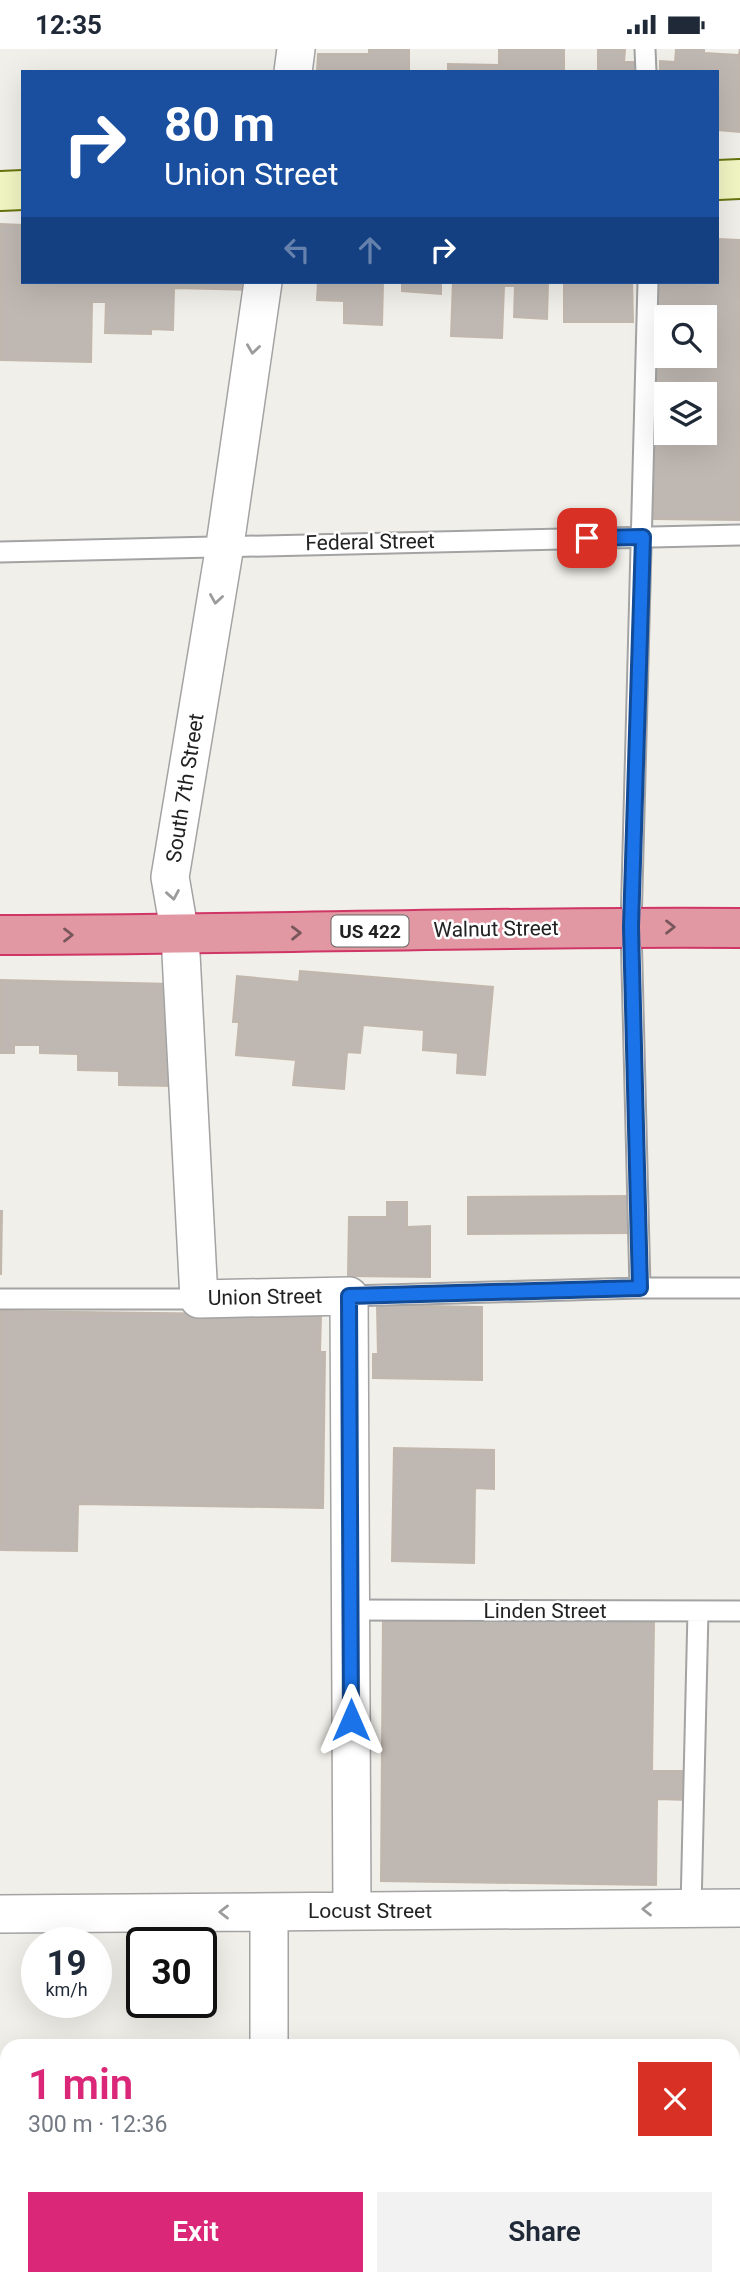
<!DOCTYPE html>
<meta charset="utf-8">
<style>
:root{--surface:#fff;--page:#f2f2f3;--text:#1f2937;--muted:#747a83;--accent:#db2777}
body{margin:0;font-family:Roboto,sans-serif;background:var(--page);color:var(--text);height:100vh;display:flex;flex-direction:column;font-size:26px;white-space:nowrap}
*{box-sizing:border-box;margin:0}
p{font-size:23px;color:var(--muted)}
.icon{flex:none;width:38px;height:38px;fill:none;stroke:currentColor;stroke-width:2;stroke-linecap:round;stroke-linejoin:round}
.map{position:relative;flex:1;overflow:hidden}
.details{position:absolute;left:0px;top:1990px;width:740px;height:247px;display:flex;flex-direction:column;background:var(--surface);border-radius:21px 21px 0 0;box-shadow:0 7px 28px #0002}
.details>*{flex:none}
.hud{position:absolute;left:21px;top:21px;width:698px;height:214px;border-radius:0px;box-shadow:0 7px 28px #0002;background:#1a4fa0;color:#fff;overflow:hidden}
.buttons{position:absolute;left:654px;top:256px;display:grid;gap:14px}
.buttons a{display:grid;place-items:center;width:63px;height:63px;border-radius:0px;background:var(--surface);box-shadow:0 7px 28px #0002;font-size:35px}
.speed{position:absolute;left:21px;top:1878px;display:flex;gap:14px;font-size:35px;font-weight:700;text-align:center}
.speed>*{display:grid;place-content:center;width:91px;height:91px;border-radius:50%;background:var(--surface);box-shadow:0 7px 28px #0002;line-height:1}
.speed small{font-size:18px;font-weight:400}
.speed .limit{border:4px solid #111;border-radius:10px;background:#fff;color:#111}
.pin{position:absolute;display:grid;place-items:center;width:60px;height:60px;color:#fff;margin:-30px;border-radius:14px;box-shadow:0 4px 10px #0006}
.me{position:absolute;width:77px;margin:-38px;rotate:0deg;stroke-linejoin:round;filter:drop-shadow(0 0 5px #0008)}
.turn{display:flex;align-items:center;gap:24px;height:147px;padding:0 28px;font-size:32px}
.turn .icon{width:91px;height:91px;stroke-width:2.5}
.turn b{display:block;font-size:49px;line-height:60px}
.lanes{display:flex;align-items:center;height:66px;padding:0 28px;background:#0003;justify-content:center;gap:35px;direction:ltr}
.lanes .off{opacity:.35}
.round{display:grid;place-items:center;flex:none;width:74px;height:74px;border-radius:0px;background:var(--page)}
.headline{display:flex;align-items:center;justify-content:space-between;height:119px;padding:0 28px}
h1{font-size:42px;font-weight:600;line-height:52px;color:var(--accent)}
.primary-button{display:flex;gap:14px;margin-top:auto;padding:14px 28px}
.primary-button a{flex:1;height:80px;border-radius:0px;background:var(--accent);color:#fff;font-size:28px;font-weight:600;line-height:80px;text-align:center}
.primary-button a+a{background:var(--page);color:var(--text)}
.status{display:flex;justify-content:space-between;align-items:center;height:49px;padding:0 35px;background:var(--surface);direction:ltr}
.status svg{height:19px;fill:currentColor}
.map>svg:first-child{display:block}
</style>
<div class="status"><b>12:35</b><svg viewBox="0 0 49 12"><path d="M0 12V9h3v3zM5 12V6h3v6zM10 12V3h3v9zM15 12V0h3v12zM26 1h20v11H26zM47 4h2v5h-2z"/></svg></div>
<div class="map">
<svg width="740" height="2235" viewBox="0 0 740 2235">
<rect width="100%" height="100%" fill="#f1efe9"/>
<path fill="#bfb8b2" stroke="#c2b7ad" stroke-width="2" fill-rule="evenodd" d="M369 0H409V23H317L318 5H369Z
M499 0H564V23H448V15L499 16Z
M598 0 625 1 624 13H638V23H598Z
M676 0H704V4L739 6 740 0V83L718 81V23H660V12L675 13Z
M0 175 23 176V233H255V241L174 239 173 281 151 280V285L105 284 106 253H92L91 313 0 311Z
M718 190 740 191V471L653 470 654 233H718ZM667 268H705V306H667ZM667 345H705V383H667Z
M318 233H383L382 276 344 274V252L317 251Z
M402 233H441V245L402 242Z
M453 233H548L547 270 514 268 515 237H504L502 289 451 287Z
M564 233H632L633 273H564Z
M300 922 493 938 485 1026 457 1024 458 1004 423 1001 424 981 363 976 360 1004 347 1003 344 1040 293 1036 296 1011 236 1006 239 973H233L237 927 299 933Z
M0 931 173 935 171 1037 119 1036V1022L78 1021V1005L40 1004V996H14V1004H0Z
M630 1147 631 1184 468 1185V1148Z
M387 1153H407V1178L430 1177V1228L348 1227 349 1168H387Z
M0 1162H2L1 1225H0Z
M377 1256 482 1258V1331L373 1329V1305H378Z
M0 1262 321 1266 320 1303H325L323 1459 78 1455 77 1502 0 1501Z
M394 1399 494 1401V1440L475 1439 474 1514 392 1512Z
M383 1569 654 1573 652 1722H688V1751L657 1750 656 1836 381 1832Z"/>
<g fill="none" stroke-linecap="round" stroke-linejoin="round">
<defs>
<path id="lane" d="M645 0 646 23
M0 503 740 486
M640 1239 631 878 648 233
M349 1247 640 1239H740
M0 1250H199
M350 1561 740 1562
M691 1859 698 1562
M733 2123H740
M0 2127H7
M636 2230V2235"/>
<path id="street" d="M293 23 296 0
M263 233 225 496 170 828 180 886 199 1250 349 1247 352 1862
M0 1865 740 1859
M269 1997V1863
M269 2230V2235"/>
<path id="secondary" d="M718 131 740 130
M0 142 23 141"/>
<path id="highway" d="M0 886C247 886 493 877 740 879"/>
</defs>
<use href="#lane" stroke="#a3a3a3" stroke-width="23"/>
<use href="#street" stroke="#a3a3a3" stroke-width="40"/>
<use href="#secondary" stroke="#66740e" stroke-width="42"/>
<use href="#highway" stroke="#cf3666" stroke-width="42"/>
<use href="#lane" stroke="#fff" stroke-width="19"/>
<use href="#street" stroke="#fff" stroke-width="37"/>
<use href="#secondary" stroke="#f2f6c3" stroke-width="38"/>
<use href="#highway" stroke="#e298a3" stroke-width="38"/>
</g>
<defs><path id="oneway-chevron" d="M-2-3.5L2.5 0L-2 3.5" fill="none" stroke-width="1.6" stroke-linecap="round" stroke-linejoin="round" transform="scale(1.75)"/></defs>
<g stroke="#9c9c9c">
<use href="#oneway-chevron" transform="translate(253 300) rotate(98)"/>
<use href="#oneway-chevron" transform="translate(216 550) rotate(99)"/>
<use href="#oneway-chevron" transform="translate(173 846) rotate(80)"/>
<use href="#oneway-chevron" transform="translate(647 1860) rotate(180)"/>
<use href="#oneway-chevron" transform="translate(224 1863) rotate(180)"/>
</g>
<g stroke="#78575c">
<use href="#oneway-chevron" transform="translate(670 878)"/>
<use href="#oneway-chevron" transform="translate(296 884) rotate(-1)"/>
<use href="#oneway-chevron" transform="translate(68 886)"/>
</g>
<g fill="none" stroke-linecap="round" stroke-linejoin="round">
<defs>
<path id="route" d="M351 1671 349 1247 640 1239 631 878 643 488 587 489"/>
</defs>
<use href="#route" stroke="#114b97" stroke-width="18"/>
<use href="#route" stroke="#1a73e8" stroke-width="12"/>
</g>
<g text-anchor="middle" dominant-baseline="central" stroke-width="5" stroke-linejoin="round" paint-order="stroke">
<rect fill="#fff" stroke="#646464" stroke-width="2" x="331.5" y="866.5" width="77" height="31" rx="5"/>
<g font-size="19" font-weight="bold" fill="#222">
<text x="370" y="882">US 422</text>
</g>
<g font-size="21" fill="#222" stroke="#fff">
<text transform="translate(370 493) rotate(-1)">Federal Street</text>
<text transform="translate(185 739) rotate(-81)">South 7th Street</text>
<text transform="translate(496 880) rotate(-1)">Walnut Street</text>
<text transform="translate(265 1248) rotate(-1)">Union Street</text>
<text x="545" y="1562">Linden Street</text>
<text x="370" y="1862">Locust Street</text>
</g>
</g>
</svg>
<div class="buttons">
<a><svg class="icon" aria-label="search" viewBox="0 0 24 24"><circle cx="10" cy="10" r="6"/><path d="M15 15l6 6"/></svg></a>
<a><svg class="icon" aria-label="layers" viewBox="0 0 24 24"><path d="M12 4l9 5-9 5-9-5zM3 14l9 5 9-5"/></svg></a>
</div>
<div class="speed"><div>19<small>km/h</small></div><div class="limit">30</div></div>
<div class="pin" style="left:587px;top:489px;background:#d93025"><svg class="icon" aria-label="arrive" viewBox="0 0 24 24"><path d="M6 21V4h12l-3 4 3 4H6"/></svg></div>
<svg class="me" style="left:351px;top:1671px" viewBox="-20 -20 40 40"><path d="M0-17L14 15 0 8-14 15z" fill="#1a73e8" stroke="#fff" stroke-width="4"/></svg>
<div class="hud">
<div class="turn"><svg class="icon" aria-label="right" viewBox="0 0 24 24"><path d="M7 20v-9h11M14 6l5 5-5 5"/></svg><div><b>80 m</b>Union Street</div></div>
<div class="lanes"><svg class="icon off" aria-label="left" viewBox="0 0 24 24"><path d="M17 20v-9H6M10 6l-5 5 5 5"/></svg><svg class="icon off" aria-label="ahead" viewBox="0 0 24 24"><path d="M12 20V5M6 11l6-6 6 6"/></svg><svg class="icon" aria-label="right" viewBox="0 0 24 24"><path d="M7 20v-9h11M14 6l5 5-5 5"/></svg></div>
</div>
<section class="details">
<div class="headline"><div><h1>1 min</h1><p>300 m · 12:36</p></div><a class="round" style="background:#d93025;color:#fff"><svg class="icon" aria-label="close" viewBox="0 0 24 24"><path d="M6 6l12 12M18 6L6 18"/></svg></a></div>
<div class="primary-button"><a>Exit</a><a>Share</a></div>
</section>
</div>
